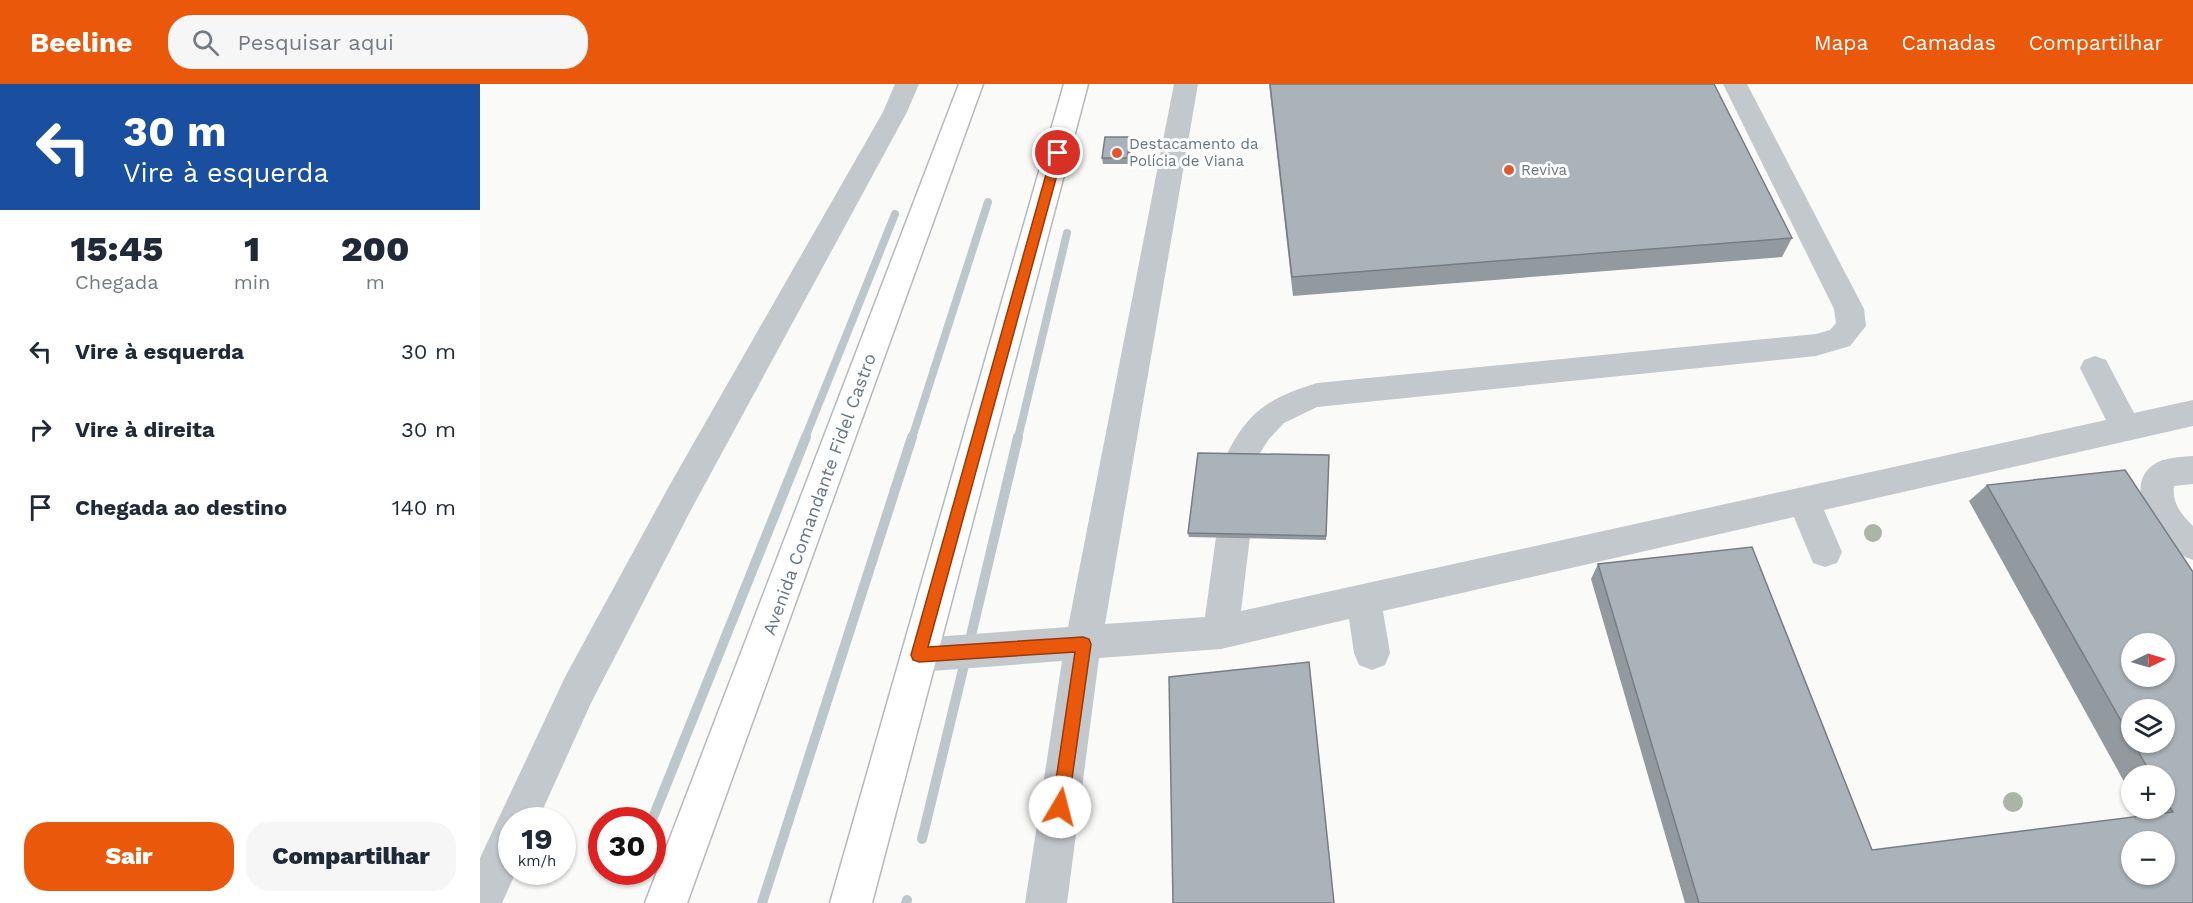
<!DOCTYPE html>
<html lang="pt">
<meta charset="utf-8">
<style>
:root{--surface:#fff;--page:#f6f6f7;--text:#1f2937;--muted:#747a83;--accent:#ea580c}
body{margin:0;font-family:"Work Sans",sans-serif;background:var(--page);color:var(--text);height:100vh;display:flex;flex-direction:column;font-size:22px;white-space:nowrap}
*{box-sizing:border-box;margin:0}
p{font-size:20px;color:var(--muted)}
.icon{flex:none;width:33px;height:33px;fill:none;stroke:currentColor;stroke-width:2;stroke-linecap:round;stroke-linejoin:round}
.map{position:relative;flex:1;overflow:hidden}
.side{display:flex;flex-direction:column;background:var(--surface);width:480px}
.side>*{flex:none}
.banner{background:#1a4fa0;color:#fff;overflow:hidden}
.needle{width:39px;rotate:85deg}
.buttons{position:absolute;left:1641px;top:549px;display:grid;gap:12px}
.buttons a{display:grid;place-items:center;width:54px;height:54px;border-radius:50%;background:var(--surface);box-shadow:0 2px 4px #0004;font-size:30px}
.speed{position:absolute;left:18px;top:723px;display:flex;gap:12px;font-size:30px;font-weight:700;text-align:center}
.speed>*{display:grid;place-content:center;width:78px;height:78px;border-radius:50%;background:var(--surface);box-shadow:0 2px 4px #0004;line-height:1}
.speed small{font-size:15px;font-weight:400}
.speed .limit{border:9px solid #d22;background:#fff;color:#111}
.pin{position:absolute;display:grid;place-items:center;width:51px;height:51px;color:#fff;margin:-26px;border:3px solid #fff;border-radius:50%;box-shadow:0 2px 6px #0007}
.me{position:absolute;width:66px;margin:-33px;rotate:8deg;stroke-linejoin:round;filter:drop-shadow(0 0 4px #0008)}
.turn{display:flex;align-items:center;gap:21px;height:126px;padding:0 24px;font-size:27px}
.turn .icon{width:78px;height:78px;stroke-width:2.5}
.turn b{display:block;font-size:42px;line-height:51px}
.eta{display:flex;justify-content:space-evenly;align-items:center;height:102px;text-align:center}
.eta b{font-size:36px;font-weight:800;line-height:42px}
.cta{display:flex;gap:12px;margin-top:auto;padding:12px 24px}
.cta a{flex:1;height:69px;border-radius:24px;background:var(--accent);color:#fff;font-size:24px;font-weight:800;line-height:69px;text-align:center}
.cta a+a{background:var(--page);color:var(--text)}
ul{padding:0;list-style:none}
li{display:flex;align-items:center;gap:18px;height:78px;padding:0 24px}
li div{flex:1}
li b{display:block;font-size:22px}
li em{font-style:normal}
header{display:flex;align-items:center;gap:36px;box-sizing:border-box;height:84px;padding:0 30px;background:var(--accent);color:#fff}
header strong{font-size:28px}
nav{display:flex;gap:33px;margin-inline-start:auto;font-size:21px}
.search{width:420px;height:54px;background:var(--page);display:flex;align-items:center;gap:15px;box-sizing:border-box;padding:0 21px;border-radius:24px;color:var(--muted);font-size:22px}
main{display:flex;flex:1;min-height:0}
.map>svg:first-child{display:block}
</style>
<header>
<strong>Beeline</strong>
<div class="search"><svg class="icon" aria-label="search" viewBox="0 0 24 24"><circle cx="10" cy="10" r="6"/><path d="M15 15l6 6"/></svg>Pesquisar aqui</div>
<nav><a>Mapa</a><a>Camadas</a><a>Compartilhar</a></nav>
</header>
<main>
<section class="side">
<div class="banner">
<div class="turn"><svg class="icon" aria-label="left" viewBox="0 0 24 24"><path d="M17 20v-9H6M10 6l-5 5 5 5"/></svg><div><b>30 m</b>Vire à esquerda</div></div>
</div>
<div class="eta">
<div><b>15:45</b><p>Chegada</p></div>
<div><b>1</b><p>min</p></div>
<div><b>200</b><p>m</p></div>
</div>
<ul>
<li><svg class="icon" aria-label="left" viewBox="0 0 24 24"><path d="M17 20v-9H6M10 6l-5 5 5 5"/></svg><div><b>Vire à esquerda</b></div><em>30 m</em></li>
<li><svg class="icon" aria-label="right" viewBox="0 0 24 24"><path d="M7 20v-9h11M14 6l5 5-5 5"/></svg><div><b>Vire à direita</b></div><em>30 m</em></li>
<li><svg class="icon" aria-label="arrive" viewBox="0 0 24 24"><path d="M6 21V4h12l-3 4 3 4H6"/></svg><div><b>Chegada ao destino</b></div><em>140 m</em></li>
</ul>
<div class="cta"><a>Sair</a><a>Compartilhar</a></div>
</section>
<div class="map">
<svg width="1713" height="819" viewBox="0 0 1713 819">
<rect width="100%" height="100%" fill="#fafaf8"/>
<g fill="none" stroke-linecap="round" stroke-linejoin="round">
<path stroke="#bbc7cb" stroke-width="8" d="M325 354 415 130
M432 354 508 118
M538 354 587 149"/>
<path stroke="#bbc7cb" stroke-width="10" d="M489 560 538 353
M172 736 326 353
M442 755 486 573
M282 819 432 353
M426 819 427 816"/>
<defs>
<path id="highway" d="M479 0H503L207 819H165Z
M584 0H608L392 819H350Z"/>
</defs>
<use href="#highway" stroke="#b4b9bd" stroke-width="3"/>
<path fill="#c3c8cc" fill-rule="evenodd" d="M415 0H439L427 28 212 424 111 619 58 736H32V788H36L22 819H0V774L85 593 188 404 403 28Z
M694 0H718L625 540 725 533 736 453 741 443 753 438 765 443 770 453 761 527 1626 336 1600 284 1604 276 1615 272 1626 276 1654 329 1713 316V342L1344 426 1362 468 1357 479 1345 483 1333 479 1314 433 903 527 910 569 905 581 892 586 879 581 874 569 869 535 741 565 619 574 587 819H545L582 577 439 588 426 583 421 571 426 559 439 554 588 543Z
M1243 0H1267L1384 225 1386 242 1370 262 1336 272 837 323 804 339 789 355 775 377 764 381 753 377 748 368C770 325 792 313 837 299L1336 250 1350 246 1356 239 1354 225Z
M1713 372V400L1694 402C1692 419 1701 430 1713 442V476C1704 473 1696 469 1689 463 1670 446 1645 401 1673 381 1685 373 1699 373 1713 372Z"/>
<use href="#highway" fill="#fff" fill-rule="evenodd"/>
</g>
<g fill="#aab4a7">
<circle cx="1393" cy="449" r="9"/>
<circle cx="1533" cy="718" r="10"/>
</g>
<path fill="#929a9f" fill-rule="evenodd" d="M789 0H1234L1312 154 1302 173 813 212Z
M651 53 652 59 648 80H623L622 74Z
M849 371 846 456 709 453 708 449Z
M1645 386 1713 819H1205L1111 495 1118 480 1392 766 1662 732 1658 724H1684V692H1652V712L1489 417 1507 401ZM1652 626 1684 658H1652Z"/>
<path fill="#777d82" d="M651 53 652 59 648 80 647 74Z"/>
<path fill="#aab3b9" stroke="#777d82" stroke-width="1.5" fill-rule="evenodd" d="M790 0H1234L1312 154 812 193Z
M625 53H651L647 74H622Z
M718 369 849 371 846 452 708 449Z
M1645 386 1713 488V819H1219L1118 480 1272 463 1392 766 1693 728 1684 714V692H1672L1653 658H1684V626H1652V656L1507 401ZM1652 560H1684V592H1652ZM1652 758H1684V790H1652Z
M829 578 854 819H693L689 593Z"/>
<path fill="#ea580c" stroke="#983908" stroke-width="1.5" d="M578 66 583 69 448 563 603 553 609 555 611 560 588 723 586 729 580 731 574 729 572 723 595 568 439 578 433 576 431 571 572 69Z"/>
<g fill="#e4572e" stroke="#fff" stroke-width="2">
<circle cx="637" cy="69" r="6"/>
<circle cx="1029" cy="86" r="6"/>
</g>
<g text-anchor="middle" dominant-baseline="central" stroke-width="6" stroke-linejoin="round" paint-order="stroke">
<g font-size="15" fill="#657683" stroke="#fff" text-anchor="start">
<text x="649" y="60">Destacamento da<tspan x="649" dy="17">Polícia de Viana</tspan></text>
<text x="1041" y="86">Reviva</text>
</g>
<g font-size="18" fill="#657683" stroke="#fff">
<text transform="translate(339 410) rotate(-70)">Avenida Comandante Fidel Castro</text>
</g>
</g>
</svg>
<div class="buttons">
<a><svg class="needle" viewBox="-14 -14 28 28"><path d="M0-13l5 13h-10z" fill="#e53935"/><path d="M0 13l5-13h-10z" fill="#747a83"/></svg></a>
<a><svg class="icon" aria-label="layers" viewBox="0 0 24 24"><path d="M12 4l9 5-9 5-9-5zM3 14l9 5 9-5"/></svg></a>
<a>+</a>
<a>−</a>
</div>
<div class="speed"><div>19<small>km/h</small></div><div class="limit">30</div></div>
<div class="pin" style="left:578px;top:69px;background:#d93025"><svg class="icon" aria-label="arrive" viewBox="0 0 24 24"><path d="M6 21V4h12l-3 4 3 4H6"/></svg></div>
<svg class="me" style="left:580px;top:723px" viewBox="-20 -20 40 40"><circle r="19" fill="#fff"/><path d="M0-13L10 11 0 6-10 11z" fill="#ea580c"/></svg>
</div>
</main>
